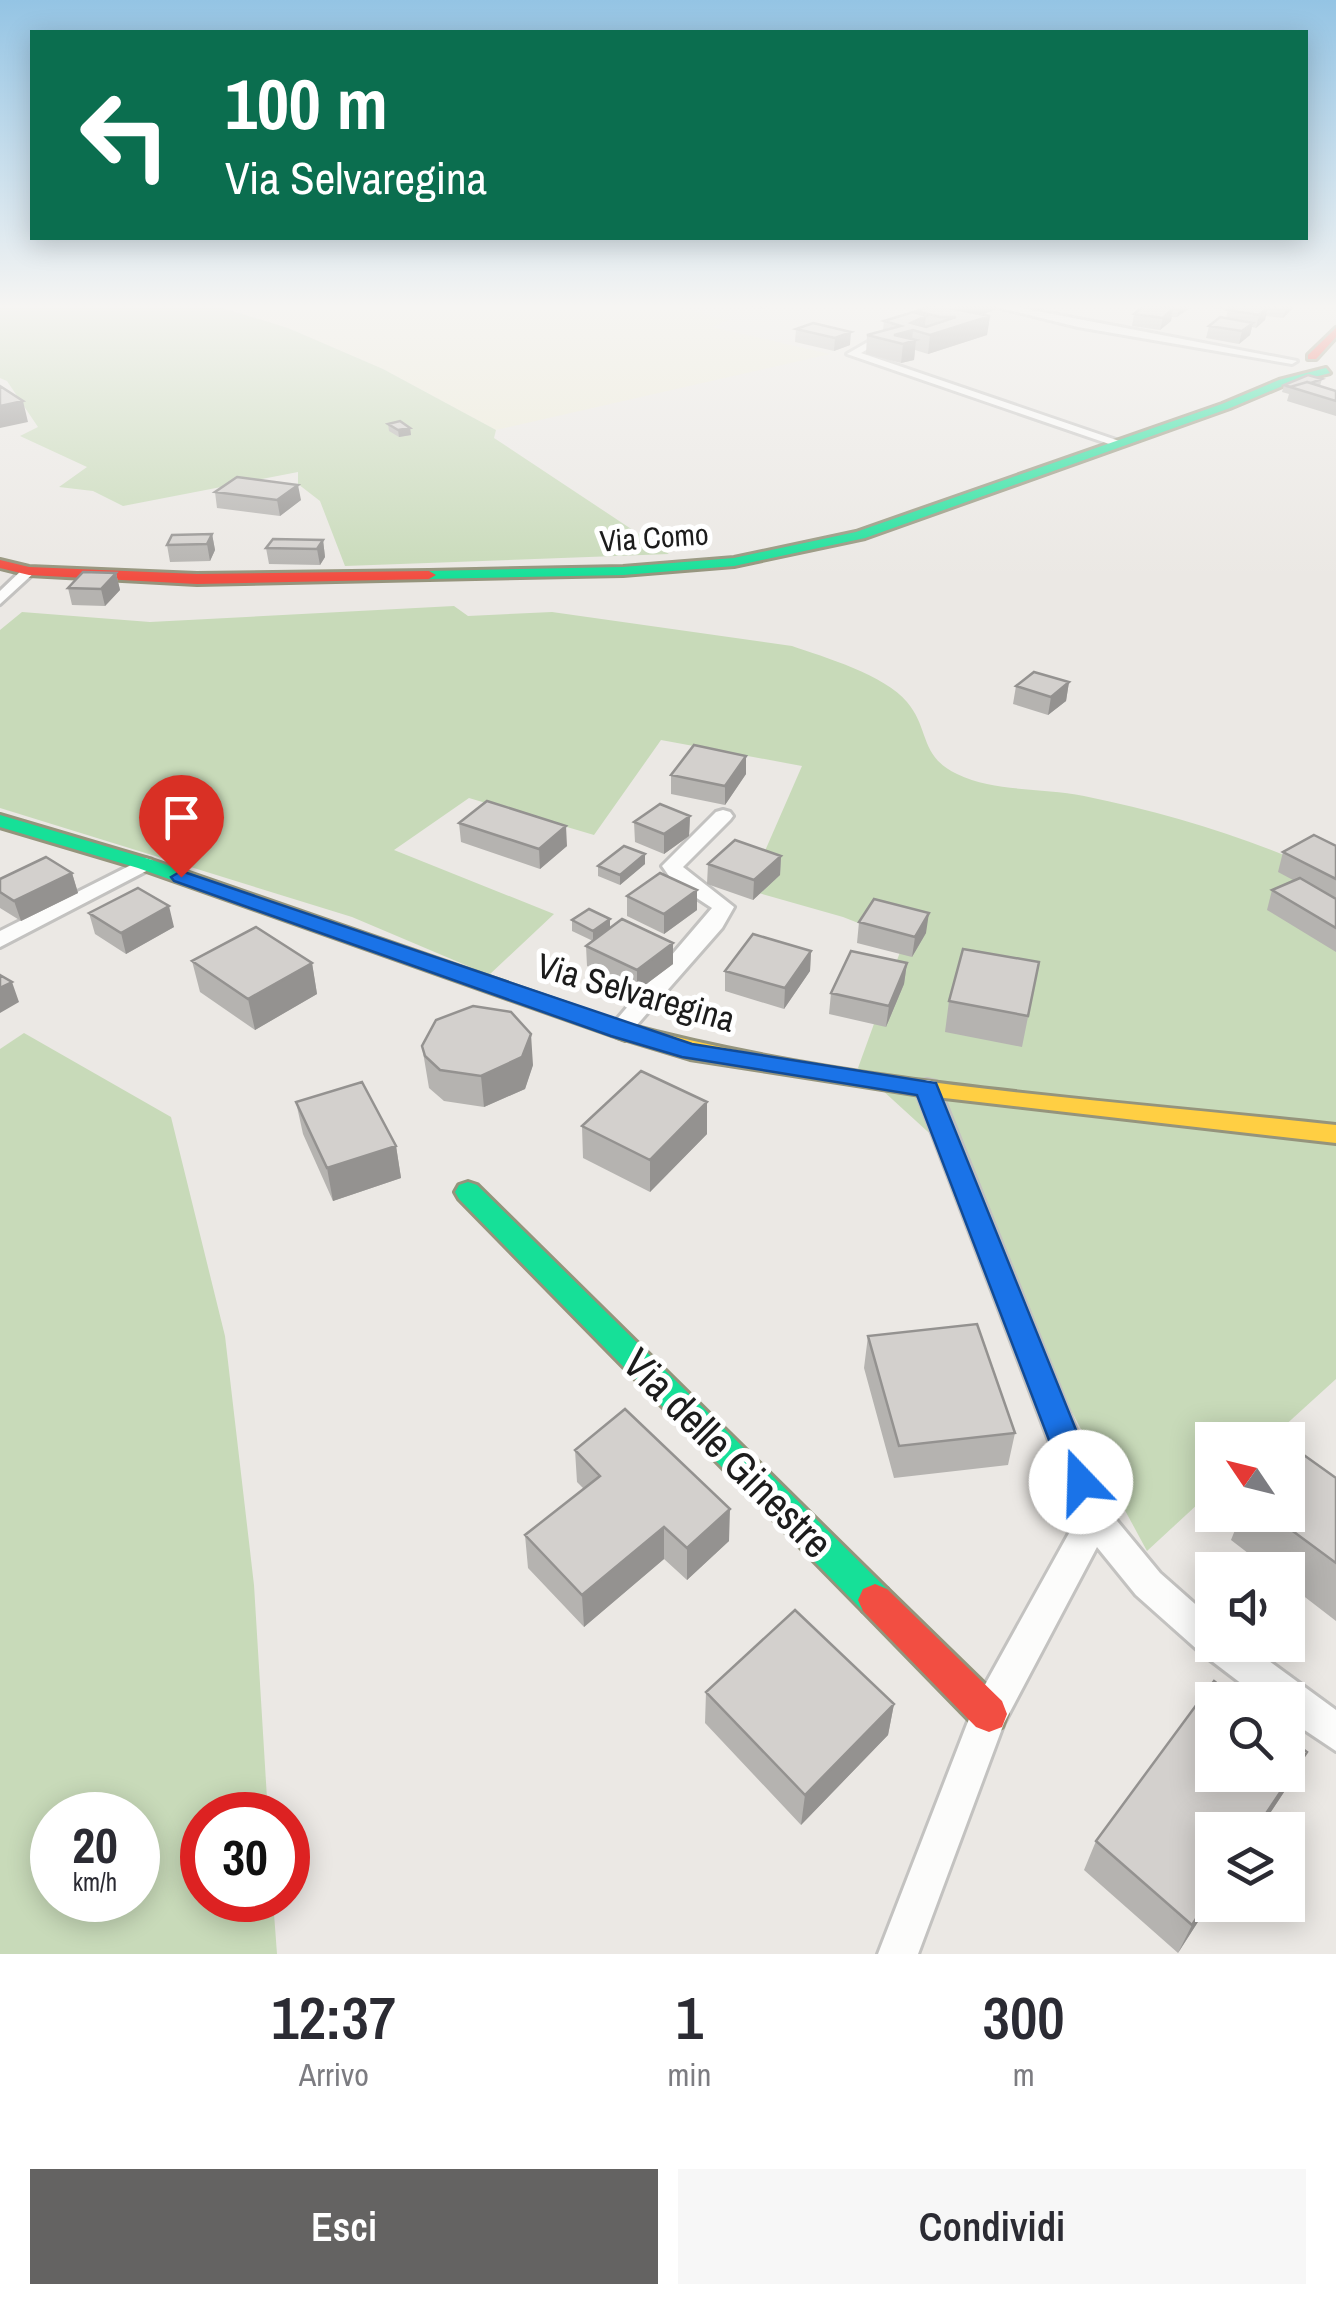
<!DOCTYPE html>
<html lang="it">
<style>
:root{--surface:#fff;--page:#f7f7f7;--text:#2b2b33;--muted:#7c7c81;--accent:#646362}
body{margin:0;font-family:"Archivo Narrow",sans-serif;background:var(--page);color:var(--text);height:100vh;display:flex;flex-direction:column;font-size:38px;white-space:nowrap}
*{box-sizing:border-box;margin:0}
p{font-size:32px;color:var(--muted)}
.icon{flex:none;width:55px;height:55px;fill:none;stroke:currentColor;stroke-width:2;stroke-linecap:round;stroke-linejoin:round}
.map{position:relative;height:1954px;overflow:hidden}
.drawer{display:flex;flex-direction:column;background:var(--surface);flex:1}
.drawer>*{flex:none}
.guide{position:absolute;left:30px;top:30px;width:1278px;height:210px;border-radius:0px;box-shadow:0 5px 25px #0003;background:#0b6e4f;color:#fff;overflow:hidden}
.needle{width:65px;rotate:305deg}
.fabs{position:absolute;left:1195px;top:1422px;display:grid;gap:20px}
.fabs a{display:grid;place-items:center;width:110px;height:110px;border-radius:0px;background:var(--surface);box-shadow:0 5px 25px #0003;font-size:50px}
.speed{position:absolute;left:30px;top:1792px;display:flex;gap:20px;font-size:50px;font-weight:700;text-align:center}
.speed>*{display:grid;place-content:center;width:130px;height:130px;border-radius:50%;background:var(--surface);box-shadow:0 5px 25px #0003;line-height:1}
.speed small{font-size:25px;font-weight:400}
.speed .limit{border:15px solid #d22;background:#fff;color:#111}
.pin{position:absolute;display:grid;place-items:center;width:85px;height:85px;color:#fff;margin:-102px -42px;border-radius:50% 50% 50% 0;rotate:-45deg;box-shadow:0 0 10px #0007}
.pin .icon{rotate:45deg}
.me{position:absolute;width:110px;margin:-55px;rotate:339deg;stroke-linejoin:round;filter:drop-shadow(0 0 8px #0008)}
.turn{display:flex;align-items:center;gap:35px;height:210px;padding:0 30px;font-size:45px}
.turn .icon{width:130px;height:130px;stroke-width:2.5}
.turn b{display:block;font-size:70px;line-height:85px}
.eta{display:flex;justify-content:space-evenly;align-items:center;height:170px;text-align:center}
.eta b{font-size:60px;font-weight:600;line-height:70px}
.primary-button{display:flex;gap:20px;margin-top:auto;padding:20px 30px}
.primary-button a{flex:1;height:115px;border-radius:0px;background:var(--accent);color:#fff;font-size:40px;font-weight:600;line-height:115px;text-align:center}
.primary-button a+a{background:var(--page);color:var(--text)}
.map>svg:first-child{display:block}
</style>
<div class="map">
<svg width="1336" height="1954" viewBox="0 0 1336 1954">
<rect width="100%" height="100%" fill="#ebe8e4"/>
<path fill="#edebd7" d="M213 305H667L728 320 712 327 830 354 496 430 383 369 288 328Z"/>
<path fill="#c8dab9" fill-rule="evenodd" d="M0 305H213L288 328 383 369 496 430 494 438 669 554 345 566 320 501 298 484V472L123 506 93 491 59 487 87 467 20 436 38 427 7 381 0 378Z
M454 606 468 616 552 612 792 646C824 657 885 675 907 702 930 729 919 756 957 774 997 793 1042 787 1084 796 1172 814 1255 840 1336 877V1379L1269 1440H1212V1491L1147 1551 1042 1357 950 1152 858 1068 904 941 843 917 748 890 802 766 661 740 594 835 469 798 394 850 554 914 489 975 352 917 0 808V630L22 612 150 622Z
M24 1033 171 1117 225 1336 254 1585 268 1815H202V1900H273L277 1954H0V1049ZM52 1815H138V1900H52Z"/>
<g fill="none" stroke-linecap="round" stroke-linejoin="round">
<defs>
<path id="street" d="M989 305H1006L1297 361 1292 364 1078 327Z
M887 331 896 333 861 353 1125 443 1115 446 847 354Z
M24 568 36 571 0 604V591Z
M723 810 730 812 733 816 730 820 683 867 734 907 722 928 628 1035H612L608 1030 612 1025 712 908 674 883 662 866 716 812Z
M145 858 152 860 155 864 152 868 0 947V931Z
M927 1080 936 1082 939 1088 1108 1510 1160 1573 1212 1619V1645H1247L1336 1710V1751L1288 1719V1700H1263L1200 1652 1136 1595 1097 1547 1004 1723 918 1954H878L976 1701 1078 1517 915 1088 918 1082Z"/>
<path id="fast" d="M1326 368 1330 373 1287 384 1230 408 865 538 734 566 623 575 429 579 422 575 429 571 623 567 734 558 856 532 1222 404 1279 380Z
M0 815 152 860 633 1027 637 1032 625 1040 617 1037 138 868 0 827Z
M468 1182 477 1185 887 1589 892 1600 887 1611 875 1616 863 1611 459 1199 455 1192 459 1185Z"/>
<path id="slow" d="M625 1024C855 1086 1100 1099 1336 1125V1143L927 1096 690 1059 617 1037 613 1032 617 1027Z"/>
<path id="jam" d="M1336 328V337L1316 359H1308V355Z
M0 560 29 567 197 574 429 571 436 575 429 579 197 584 29 575 0 568Z
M875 1584 887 1589 1002 1701 1007 1714 1002 1727 989 1732 976 1727 863 1611 858 1600 863 1589Z"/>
</defs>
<use href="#street" stroke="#c3c2c0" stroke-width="6"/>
<use href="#fast" stroke="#95947c" stroke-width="6"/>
<use href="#slow" stroke="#95947c" stroke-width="6"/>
<use href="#jam" stroke="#95947c" stroke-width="6"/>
<use href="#street" fill="#fcfcfb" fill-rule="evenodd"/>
<use href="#fast" fill="#16e098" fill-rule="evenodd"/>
<use href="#slow" fill="#ffcf43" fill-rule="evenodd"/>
<use href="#jam" fill="#f24e42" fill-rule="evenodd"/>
</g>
<path fill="#b5b3b0" d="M742 305H773L762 309Z
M1145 305H1189L1188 309 1177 317H1172L1171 321 1160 330 1132 326 1134 314Z
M1207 305 1259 306V305H1293L1291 310 1283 318 1266 316 1265 320 1256 328 1252 327 1250 335 1239 344 1206 338 1209 326 1226 318 1228 310 1207 307Z
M996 309 983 315 990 316 987 335 928 354 915 350 914 360 901 363 866 354 867 335 883 331 884 321 916 313V311Z
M813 323 850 345 834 351 795 342 796 329Z
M1322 379 1320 386 1336 391V416L1287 401 1289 394 1282 392 1284 385Z
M388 424 410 428 411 435 399 437 389 431Z
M215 492 301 500 280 516 217 508Z
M212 534 215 550 210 561 170 562 167 545Z
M323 540 325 557 320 565 269 564 266 548Z
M116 573 120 590 105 606 72 605 68 588Z
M1069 682 1066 701 1048 715 1013 704 1016 686Z
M746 756V774L725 805 671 794V775Z
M690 816 689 836 664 854 635 842 634 822Z
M459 823 567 846 540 869 461 842Z
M1336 846V952L1267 910 1272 890 1293 880 1278 872 1283 852Z
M781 856 780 875 753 900 707 884 708 864Z
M645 864 620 885 598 876V866Z
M72 873 78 893 21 921 0 908V879Z
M627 896 697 910 664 934 627 916Z
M89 913 174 927 126 954 95 934Z
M572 920 673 943V964L637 991 587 966 586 946 593 941 572 931Z
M859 922 926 933 912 957 857 943Z
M811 951 810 971 784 1009 725 991V971Z
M192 961 312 963 317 994 255 1030 200 992Z
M1039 962 1022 1047 945 1032 949 1001Z
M907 963 904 984 886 1027 829 1014 831 993Z
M422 1046 533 1065 525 1089 484 1107 444 1101 429 1088Z
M296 1102 396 1146 401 1178 333 1201 303 1134Z
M707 1102V1134L650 1192 583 1158 582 1126Z
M868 1336 1015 1433 1008 1465 894 1478 864 1368Z
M575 1450 729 1541 687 1580 664 1559 584 1627 528 1568 525 1535 584 1489 577 1482Z
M1336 1478V1621L1288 1584V1570H1270L1231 1540 1241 1515H1288Z
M706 1692 894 1704 888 1735 801 1825 705 1723Z
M1307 1752 1290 1783 1259 1830H1212V1900L1178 1953 1084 1870 1096 1841Z"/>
<path fill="#949290" d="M965 305H997L996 309 955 326 954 309Z
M1180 305H1189L1188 309 1177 317Z
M1287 305H1293L1291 310 1283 318Z
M1268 307 1265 320 1256 328 1259 315Z
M1173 308 1171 321 1160 330 1163 318Z
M926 316 924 333 913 330 912 341 916 340 914 360 901 363 903 344 894 335 911 323Z
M990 316 987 335 928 354 930 335Z
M1253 323 1250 335 1239 344 1242 331Z
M851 332 850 345 834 351 835 338Z
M23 401 28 422 0 428V406Z
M410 428 411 435 399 437 398 430Z
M298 485 301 500 280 516 277 500Z
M212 534 215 550 210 561 207 544Z
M323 540 325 557 320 565 317 549Z
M116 573 120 590 105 606 101 589Z
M1069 682 1066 701 1048 715 1051 697Z
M746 756V774L725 805V786Z
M690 816 689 836 664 854V834Z
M566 826 567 846 540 869 539 849Z
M645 854V864L620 885V875Z
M781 856 780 875 753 900 754 880Z
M72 873 78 893 21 921 14 901Z
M697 890V910L664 934V914Z
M169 906 174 927 126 954 121 933Z
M929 913 926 933 912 957 915 937Z
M610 919V929L593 941V931Z
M673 943V964L637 991V970Z
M811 951 810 971 784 1009 785 988Z
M312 963 317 994 255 1030 248 999Z
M907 963 904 984 886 1027 889 1006Z
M12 982 19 1002 0 1013V988Z
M531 1034 533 1065 525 1089 484 1107 481 1076Z
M707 1102V1134L650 1192V1160Z
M396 1146 401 1178 333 1201 327 1168Z
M730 1509 729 1541 687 1580V1548Z
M664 1527V1559L584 1627 582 1595Z
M894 1704 888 1735 801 1825 805 1795Z
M1307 1752 1290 1783 1259 1830H1255Z
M1212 1894V1900L1178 1953 1192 1925Z"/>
<path fill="#d3d0cd" stroke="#949290" stroke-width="2.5" d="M934 305H965L954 309 990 316 930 335 913 330 894 335 916 340 903 344 867 335 901 326 884 321 913 312 926 316 911 323 926 327 956 317H940L916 311Z
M1145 305H1148L1173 308 1163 318 1134 314Z
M1235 305H1250L1268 307 1259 315 1228 310Z
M1220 317 1253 323 1242 331 1209 326Z
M813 323 851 332 835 338 796 329Z
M1308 375 1322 379 1311 383 1307 382 1290 387 1294 388 1284 385Z
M1307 382 1336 391V401L1290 387Z
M0 386 23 401 0 406Z
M400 421 410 428 398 430 388 424Z
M237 477 298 485 277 500 215 492Z
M212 534 207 544 167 545 172 535Z
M273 539 323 540 317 549 266 548Z
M83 572 116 573 101 589 68 588Z
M1034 672 1069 682 1051 697 1016 686Z
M694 745 746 756 725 786 671 775Z
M487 801 566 826 539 849 459 823Z
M660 804 690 816 664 834 634 822Z
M1314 835 1336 846V879L1283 852Z
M735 840 781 856 754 880 708 864Z
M624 846 645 854 620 875 598 866Z
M46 857 72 873 14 901 0 892V879Z
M660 873 697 890 664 914 627 896Z
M1300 878 1336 899V928L1272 890Z
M138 888 169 906 121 933 89 913Z
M874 899 929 913 915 937 859 922Z
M589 909 610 919 593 931 572 920Z
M622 919 673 943 637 970 586 946Z
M256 927 312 963 248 999 192 961Z
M753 934 811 951 785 988 725 971Z
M963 949 1039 962 1028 1016 949 1001Z
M851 951 907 963 889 1006 831 993Z
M0 975 12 982 0 988Z
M473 1006 511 1012 531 1034 522 1057 481 1076 440 1070 425 1056 422 1046 436 1020Z
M641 1071 707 1102 650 1160 582 1126Z
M362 1082 396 1146 327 1168 296 1102Z
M977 1324 1015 1433 899 1446 868 1336Z
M625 1409 730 1509 687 1548 664 1527 582 1595 525 1535 600 1476 575 1450Z
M1294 1448 1336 1478V1563L1271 1515H1288V1455Z
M795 1610 894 1704 805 1795 706 1692Z
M1214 1681 1238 1700H1212V1775H1288V1738L1307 1752 1255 1830H1212V1894L1192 1925 1096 1841Z"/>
<linearGradient id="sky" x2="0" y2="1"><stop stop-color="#94c4e4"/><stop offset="0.53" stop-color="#f6f5f3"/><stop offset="1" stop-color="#f6f5f3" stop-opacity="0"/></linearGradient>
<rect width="1336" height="578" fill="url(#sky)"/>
<path fill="#1a73e8" stroke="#114b97" stroke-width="2.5" d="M181 871 692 1044 936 1083 1097 1482 1092 1492 1081 1496 1069 1492 1065 1482 917 1095 682 1057 611 1036 174 881 171 877Z"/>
<g text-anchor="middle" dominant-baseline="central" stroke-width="10" stroke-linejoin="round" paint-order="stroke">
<g font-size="30" fill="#1c1c1c" stroke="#fff">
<text transform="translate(654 537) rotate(-4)">Via Como</text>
</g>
<g font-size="35" fill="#1c1c1c" stroke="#fff">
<text transform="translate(636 992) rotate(16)">Via Selvaregina</text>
</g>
<g font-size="42" fill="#1c1c1c" stroke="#fff">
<text transform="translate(728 1453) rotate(45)">Via delle Ginestre</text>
</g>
</g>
</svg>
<div class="fabs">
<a><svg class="needle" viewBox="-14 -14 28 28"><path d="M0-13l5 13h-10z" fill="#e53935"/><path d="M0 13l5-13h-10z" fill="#7c7c81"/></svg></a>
<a><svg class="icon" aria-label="sound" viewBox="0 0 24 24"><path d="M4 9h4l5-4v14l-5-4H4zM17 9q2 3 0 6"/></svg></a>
<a><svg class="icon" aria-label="search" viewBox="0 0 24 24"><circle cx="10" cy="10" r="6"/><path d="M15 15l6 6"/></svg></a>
<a><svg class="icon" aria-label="layers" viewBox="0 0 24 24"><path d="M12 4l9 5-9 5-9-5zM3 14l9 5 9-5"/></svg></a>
</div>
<div class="speed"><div>20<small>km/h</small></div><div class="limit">30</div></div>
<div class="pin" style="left:181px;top:877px;background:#d93025"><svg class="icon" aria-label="arrive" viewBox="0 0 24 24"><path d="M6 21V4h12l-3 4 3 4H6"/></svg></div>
<svg class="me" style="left:1081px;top:1482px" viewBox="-20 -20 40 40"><circle r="19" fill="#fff"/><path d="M0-13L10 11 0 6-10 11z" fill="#1a73e8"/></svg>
<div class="guide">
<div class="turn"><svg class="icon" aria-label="left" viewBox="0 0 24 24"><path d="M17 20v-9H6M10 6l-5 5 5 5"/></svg><div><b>100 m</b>Via Selvaregina</div></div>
</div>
</div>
<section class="drawer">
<div class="eta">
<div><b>12:37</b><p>Arrivo</p></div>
<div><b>1</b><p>min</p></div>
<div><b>300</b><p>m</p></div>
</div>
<div class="primary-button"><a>Esci</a><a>Condividi</a></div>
</section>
